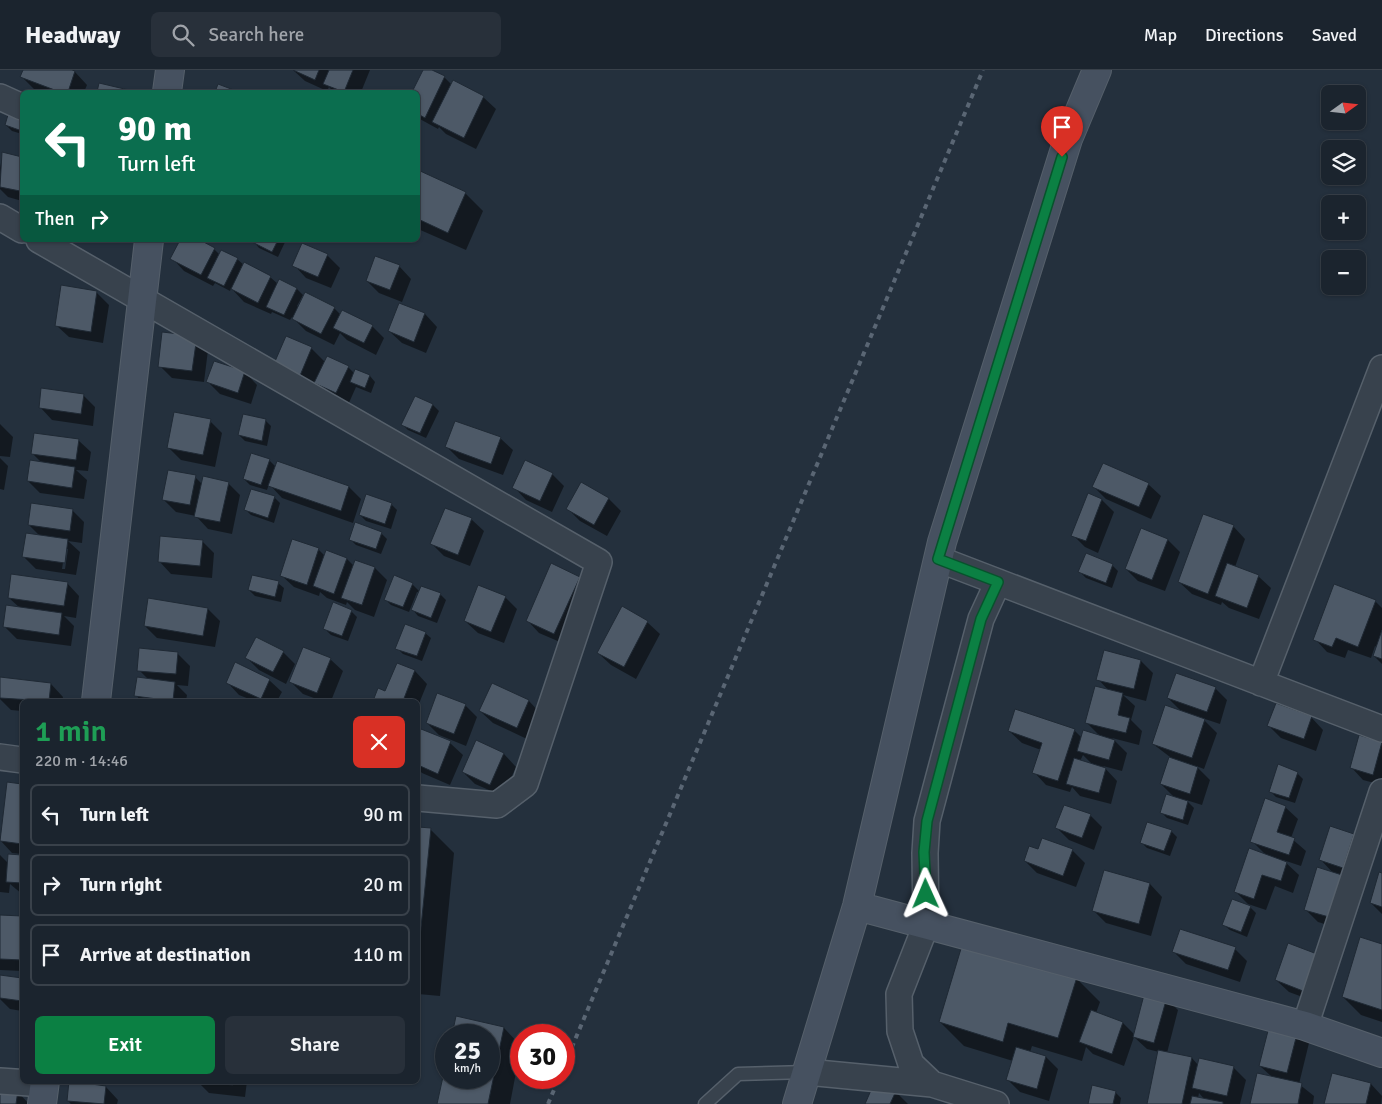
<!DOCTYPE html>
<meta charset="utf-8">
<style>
:root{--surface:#1b242e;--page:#28303a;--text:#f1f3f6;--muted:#a0a4aa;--line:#39414a;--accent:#0b8043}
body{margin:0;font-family:Signika,sans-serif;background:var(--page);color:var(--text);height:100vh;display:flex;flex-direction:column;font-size:19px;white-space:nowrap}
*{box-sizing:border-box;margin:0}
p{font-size:16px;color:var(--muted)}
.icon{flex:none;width:28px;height:28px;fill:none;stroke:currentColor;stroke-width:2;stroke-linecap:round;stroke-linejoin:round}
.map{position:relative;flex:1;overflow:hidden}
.side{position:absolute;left:20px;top:629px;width:400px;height:385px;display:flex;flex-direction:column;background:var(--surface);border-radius:8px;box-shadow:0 1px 4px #0004,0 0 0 1px var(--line)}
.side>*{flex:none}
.top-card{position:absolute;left:20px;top:20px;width:400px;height:152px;border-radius:8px;box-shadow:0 1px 4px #0004,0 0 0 1px var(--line);background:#0b6e4f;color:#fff;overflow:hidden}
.needle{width:32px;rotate:75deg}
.fabs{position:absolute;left:1321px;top:15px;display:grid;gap:10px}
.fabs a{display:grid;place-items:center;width:45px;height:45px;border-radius:8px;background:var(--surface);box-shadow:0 1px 4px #0004,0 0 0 1px var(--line);font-size:25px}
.speed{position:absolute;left:435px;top:954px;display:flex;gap:10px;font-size:25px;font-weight:700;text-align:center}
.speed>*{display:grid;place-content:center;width:65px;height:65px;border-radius:50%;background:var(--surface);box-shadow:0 1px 4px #0004,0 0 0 1px var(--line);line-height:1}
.speed small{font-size:12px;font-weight:400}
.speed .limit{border:8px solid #d22;background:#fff;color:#111}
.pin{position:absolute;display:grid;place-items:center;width:42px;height:42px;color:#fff;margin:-51px -21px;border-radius:50% 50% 50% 0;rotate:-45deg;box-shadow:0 0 5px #0007}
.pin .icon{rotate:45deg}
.me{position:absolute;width:55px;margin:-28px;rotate:359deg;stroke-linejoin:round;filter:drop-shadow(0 0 4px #0008)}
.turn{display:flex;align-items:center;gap:18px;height:105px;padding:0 15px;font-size:22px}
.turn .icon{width:65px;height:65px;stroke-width:2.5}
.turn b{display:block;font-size:35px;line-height:42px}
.then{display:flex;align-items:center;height:48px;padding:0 15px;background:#0003;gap:10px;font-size:19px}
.round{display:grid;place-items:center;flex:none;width:52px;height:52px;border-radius:8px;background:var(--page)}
.head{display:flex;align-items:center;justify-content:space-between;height:85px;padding:0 15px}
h1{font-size:30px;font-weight:600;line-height:38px;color:#1e9e55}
.action{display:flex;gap:10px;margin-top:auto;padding:10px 15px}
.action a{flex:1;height:58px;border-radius:8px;background:var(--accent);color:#fff;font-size:20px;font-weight:600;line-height:58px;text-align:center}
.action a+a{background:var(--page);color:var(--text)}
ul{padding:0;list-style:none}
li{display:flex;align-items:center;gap:15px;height:62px;margin:0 10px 8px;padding:0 5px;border:2px solid var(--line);border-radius:8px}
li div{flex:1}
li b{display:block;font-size:19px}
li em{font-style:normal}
header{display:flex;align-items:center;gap:30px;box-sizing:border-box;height:70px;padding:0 25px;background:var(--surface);border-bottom:1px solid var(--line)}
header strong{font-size:24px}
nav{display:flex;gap:28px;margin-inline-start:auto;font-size:18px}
.search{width:350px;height:45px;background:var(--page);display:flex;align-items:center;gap:12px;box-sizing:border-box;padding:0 18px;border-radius:8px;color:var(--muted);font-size:19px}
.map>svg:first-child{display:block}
</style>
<header>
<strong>Headway</strong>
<div class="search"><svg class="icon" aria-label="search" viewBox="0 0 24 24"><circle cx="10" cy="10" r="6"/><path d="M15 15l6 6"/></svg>Search here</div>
<nav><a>Map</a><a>Directions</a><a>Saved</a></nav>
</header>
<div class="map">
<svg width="1382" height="1034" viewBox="0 0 1382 1034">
<rect width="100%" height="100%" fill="#24303d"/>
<path fill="#0007" fill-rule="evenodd" d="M24 0H69L75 2 87 15 84 22H42L34 19 22 7Z
M293 0H370L361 22H334L329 17 327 21 305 11Z
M425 0 444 7 452 15 483 27 496 39 476 79 446 64 439 57 438 59 418 48V22H414Z
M100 15 132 22H133H98Z
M22 43V64L12 61 6 55Z
M3 83 22 88V131L8 127 0 119V98Z
M418 102 465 123 483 141 466 180 418 159Z
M181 170H197L214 179 220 185 237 189 244 195 270 207 278 214 280 211 297 219 303 225 297 236 299 237 334 238 341 245 372 256 384 268 376 285 347 270 340 263 334 275 306 261 292 247 290 250 272 242 271 244 244 232 231 218 230 221 215 213 213 216 184 201 172 188Z
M255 170H286L278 187 259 178 254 172Z
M302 175 327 185 340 198 331 218 306 208 294 195Z
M399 196 411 209 402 232 379 223 367 211Z
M62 217 97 223 109 235 103 273 69 267 56 255Z
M399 234 425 244 437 257 426 283 402 273 389 261Z
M196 268 208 280 204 312 172 308 160 296Z
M311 278 325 292 348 297 355 304 356 301 370 306 375 312 371 323 356 317 348 335 328 325 314 312 311 319 287 308Z
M245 302 257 315 251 334 220 324 208 312Z
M83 325 95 337 93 356 52 350 40 337Z
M416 327 433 335 439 341 426 368 408 360 403 355Z
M265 350 271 356 267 376 245 371 239 365Z
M210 351 222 363 215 397 181 390 169 378Z
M0 354 13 367 10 387 0 386Z
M500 368 513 380 503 405 459 389 447 377Z
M78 370 91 382 88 401 76 400 87 410 84 429 40 423 28 411 42 393 32 383Z
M0 388 8 396 4 420 0 419Z
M269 390 276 397 349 417 361 429 353 453 282 428 269 414 267 420 250 415 244 409Z
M552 404 564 416 552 442 526 430 514 417Z
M195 407 202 414 228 413 240 425 232 464 208 459 196 446 176 442 164 430Z
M581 414 609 429 621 441 607 466 580 451 568 439Z
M1148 414 1161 426 1151 449 1106 429 1094 417Z
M1089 425 1102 430 1114 442 1098 483 1085 477 1073 465Z
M274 427 280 433 274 453 251 445 246 440Z
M391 434 397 440 391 459 366 451 360 445Z
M72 440 84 452 82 473 68 471 80 482 76 505 36 499 24 487 40 466 29 455ZM65 479H68L65 499H62Z
M471 449 484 461 470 496 444 486 432 474Z
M1233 456 1245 469 1235 497 1258 506 1271 518 1259 549 1229 538 1222 532 1221 535 1192 524 1179 512Z
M381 463 387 469 381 484 356 475 350 469Z
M1168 470 1180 482 1165 521 1138 511 1126 499Z
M202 471 214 483 212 508 171 504 159 491Z
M318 479 325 486 347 489 354 496 375 498 387 510 374 547 355 540 347 532 346 535 327 528 320 522 319 526 294 517 281 505Z
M1112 495 1118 501 1112 518 1086 508 1080 502Z
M579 508 592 520 567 575 539 563 527 550Z
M67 513 79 526 76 548 64 546 74 556 71 576 17 569 5 557 20 538 9 528Z
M278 513 284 518 281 532 255 526 249 520Z
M412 514 420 522 440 524 446 530 437 553 418 546 413 540 419 522H417L409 542 391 535 385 529Z
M505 527 517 539 504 573 478 563 465 551Z
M1375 531 1382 538V594L1374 586 1377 577 1375 576 1371 588 1348 580 1345 588 1327 582 1315 569Z
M208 539 220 551 215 577 157 568 145 556Z
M351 541 357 547 348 571 331 565 325 559Z
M647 552 660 564 636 609 611 595 598 583Z
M425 563 431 568 422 591 403 584 397 578Z
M283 582 295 594 286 614 259 600 247 588Z
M177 583 190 596 188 616 177 615 187 625 186 631H141L136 625 148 609 139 600Z
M330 589 343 601 331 631H322L303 624 291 612Z
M1141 591 1153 603 1146 631 1123 625 1135 636 1131 650 1142 661 1139 675 1112 668 1127 683 1122 701 1103 696 1117 711 1111 734 1080 726 1072 717 1070 722 1046 715 1034 702 1041 680 1022 673 1009 661 1074 660 1082 668 1101 667 1087 653 1109 621 1098 609ZM1083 685 1093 695 1080 691Z
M397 594 415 601 427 614 418 636V631H374L379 620 386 622Z
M269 610 282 622 277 631H254L239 625 227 612Z
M0 614H51L63 627 62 631H22V641L11 640 0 629Z
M492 615 529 631 541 644 529 670 493 653 480 641Z
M1215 618 1227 630 1220 654 1202 648 1217 663 1204 699 1196 696 1210 710 1202 735 1186 730 1194 738 1188 755 1167 748 1162 743 1175 728 1161 714 1170 687 1153 674 1183 643 1168 628Z
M465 635 477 647 466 676 439 665 427 653Z
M1311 647 1323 660 1316 681 1281 668 1269 656Z
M422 661 450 673 463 685 450 715 422 703 418 699V671Z
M1360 666 1382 673V715L1363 710 1351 697Z
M476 672 504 684 516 697 503 726 475 714 463 702Z
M1297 703 1303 709 1295 733 1276 727 1270 721Z
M8 714 22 716V784L12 783 0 770Z
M1285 737 1298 749 1291 768 1306 781 1301 796 1283 790 1299 805 1293 823 1275 816 1266 840 1248 834 1236 822 1267 786 1252 771Z
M1090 745 1102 757 1094 780 1069 770 1057 758Z
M418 758 430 759 454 783 440 926 418 924Z
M1171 761 1177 767 1170 786 1147 778 1141 772Z
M1353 765 1366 777 1355 809 1339 804 1354 818 1341 859 1318 852 1305 839 1334 804 1320 789Z
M1072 780 1085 793 1076 817 1037 803 1025 791 1039 781Z
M0 785 9 794V786L22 787V824L10 814 9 823 0 822Z
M1104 802 1150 814 1162 827 1151 866 1106 853 1094 841Z
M1382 804V844L1371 833Z
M1250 837 1256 843 1247 867 1230 860 1224 855Z
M0 846 22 847V901L0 900Z
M1289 875 1316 932 1289 922 1276 910Z
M1382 875V952L1361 945 1343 927Z
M1235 879 1247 891 1240 912 1186 894 1174 882Z
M1 907 22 910V941L10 939 0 929Z
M1076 908 1100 932 1096 943 1123 953 1135 965 1166 928 1178 940 1167 983 1192 988 1198 995 1233 997 1246 1010 1240 1034H1148L1159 982 1147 979 1134 967 1124 996 1093 984 1086 977 1082 991 1032 976 1030 982 1046 987 1058 999 1049 1031 1020 1022 1008 1010 1013 991 964 976 940 952ZM1199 1023 1205 1030 1198 1028Z
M457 948 504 958 521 976 510 1034H439L446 999V1008H489V965H454Z
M1297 961 1309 973 1299 1014 1314 1026 1313 1034H1252L1273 1008 1260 996Z
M1333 1005 1371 1014 1382 1026 1381 1034H1326Z
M70 1011H89L93 1016 106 1017 118 1030 117 1034H71L68 1031Z
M197 1011H247L245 1027 209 1023Z
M17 1021 29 1034H0Z
M896 1022 908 1034H866Z
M1115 1022 1121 1028 1120 1034H1089Z"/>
<path fill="#4d5967" stroke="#1f2934" d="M23 0H72L75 1 68 22H60L20 7Z
M293 0H319L315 10Z
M329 0H353L344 22 323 14Z
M423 0H432L445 6 425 48 418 44V22H412Z
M453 10 484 26 464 68 432 52Z
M99 13 133 21 132 22H97Z
M218 14 239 22H215Z
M10 38 22 42V61L5 55Z
M2 82 22 87 20 121 0 117Z
M418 100 466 122 448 163 418 149Z
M180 170H200L215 178 201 205 170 189Z
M253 170H278L272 182 252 172Z
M302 173 328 184 318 207 292 196Z
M221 180 238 188 224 216 207 208Z
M375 186 400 195 390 220 366 211Z
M244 192 271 206 258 233 231 219Z
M279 209 297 218 284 245 266 237Z
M61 215 97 221 91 262 55 256Z
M305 222 335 237 321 264 292 249Z
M399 233 425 243 414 272 388 261Z
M342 240 373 255 364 273 333 258Z
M162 262 197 266 192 301 158 297Z
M286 266 312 277 299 308 273 296Z
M327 286 349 296 336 323 314 313Z
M214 291 245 301 238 323 206 312Z
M355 299 370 305 365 318 350 312Z
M41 318 84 324 81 344 39 338Z
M415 326 433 334 420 363 401 355Z
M174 342 211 349 203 385 167 378Z
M243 344 266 349 262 371 238 365Z
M455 351 501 367 491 394 445 377Z
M34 363 79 369 76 390 31 384Z
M251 383 270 389 261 415 243 409Z
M30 390 75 397 72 418 27 411Z
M525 390 553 403 540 431 512 418Z
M277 391 349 416 341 441 268 416Z
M1103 393 1149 413 1139 437 1092 417Z
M168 400 196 405 190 435 162 430Z
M203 406 229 412 220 452 194 447Z
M581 412 609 428 594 455 566 439Z
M251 419 275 426 268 448 244 440Z
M1088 423 1102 429 1086 471 1071 466Z
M366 424 392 433 385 454 359 445Z
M31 433 73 439 70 461 28 455Z
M445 438 472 448 458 485 430 474Z
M1203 444 1234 455 1208 524 1178 512Z
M355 452 382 462 376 479 349 470Z
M1141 458 1168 469 1152 510 1125 499Z
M26 463 68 469 65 493 22 487Z
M160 466 203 470 200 496 158 492Z
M292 469 319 478 307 515 280 506Z
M326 480 347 488 334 524 313 516Z
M1086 483 1113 494 1106 513 1078 502Z
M355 490 375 497 362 535 341 528Z
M551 493 580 507 554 564 526 551Z
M1227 493 1259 505 1247 538 1215 526Z
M11 504 68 512 64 536 8 528Z
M252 505 279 511 275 527 248 520Z
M394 505 413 513 403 537 384 530Z
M1334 514 1376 530 1358 577 1336 568 1332 577 1313 570Z
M478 515 506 526 491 562 464 551Z
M421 516 441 523 431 548 411 540Z
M148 528 208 538 203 566 144 556Z
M333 532 352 540 342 566 323 559Z
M6 535 62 543 59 565 3 557Z
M622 536 648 551 624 597 597 583Z
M405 554 426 562 417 586 395 579Z
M1382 560V589L1373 586Z
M256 567 284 581 273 602 245 588Z
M303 577 331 588 317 623 289 612Z
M139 578 178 582 176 604 137 601Z
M1104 580 1141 590 1134 619 1096 610Z
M235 592 270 609 261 629 226 613Z
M397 593 415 600 403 631H373L378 618 385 621Z
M1176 603 1216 617 1207 642 1167 628Z
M0 607 51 613 49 631 0 628Z
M137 607 175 612 173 631 134 626Z
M492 613 529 630 517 658 479 641Z
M1095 616 1123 623 1118 645 1130 648 1126 663 1085 653Z
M437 623 466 634 454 664 426 653Z
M1276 633 1312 646 1304 669 1267 656Z
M1165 635 1205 649 1192 688 1152 674Z
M1015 639 1075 659 1058 711 1032 703 1042 673 1008 661Z
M421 659 451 671 438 704 418 695V668Z
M1083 660 1115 670 1109 690 1077 681Z
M1359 665 1382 672 1373 705 1350 698Z
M476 670 504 683 490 715 462 702Z
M1169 687 1198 697 1190 724 1160 714Z
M1074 688 1106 698 1099 723 1066 714Z
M1278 694 1298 702 1289 728 1269 722Z
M7 712 22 714V774L0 771Z
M1166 724 1188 731 1183 750 1160 743Z
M1265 728 1286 736 1277 762 1295 768 1289 785 1250 772Z
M1064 735 1091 744 1082 768 1055 758Z
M1147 752 1172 760 1164 781 1140 773Z
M1330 756 1354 764 1343 798 1319 790Z
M418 757 431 758 418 887Z
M1042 768 1073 779 1063 806 1024 791 1029 776 1038 779Z
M1249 778 1287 792 1281 811 1262 805 1254 829 1234 822Z
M8 784 22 785V813L6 812Z
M1317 797 1342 805 1329 847 1304 840Z
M1104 800 1150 813 1139 854 1092 841Z
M1379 802 1382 803V837L1370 833Z
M1232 829 1251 836 1241 862 1222 855Z
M0 845 22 846V890L0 889Z
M1180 859 1236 877 1228 900 1172 882Z
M1360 867 1382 874V940L1342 927Z
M963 872 1077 907 1058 968 1008 953 1003 972 939 952Z
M1288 873 1317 884 1303 921 1275 910Z
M0 905 22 908V931L0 928Z
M1145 921 1167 927 1154 973 1133 967Z
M1091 940 1123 952 1112 984 1079 972Z
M456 946 504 957 488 1034H437L446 993V1008H489V965H452Z
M1270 953 1298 960 1287 1003 1259 996Z
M1016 977 1046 986 1037 1019 1006 1010Z
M1158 980 1192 987 1182 1034H1147Z
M1199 988 1234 996 1227 1026 1192 1018Z
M1257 1003 1302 1013 1298 1034H1250Z
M1332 1003 1371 1013 1366 1034H1324Z
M69 1011 106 1016 104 1034 67 1031Z
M195 1011H234L233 1015Z
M875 1011 896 1021 890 1034H865Z
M1092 1015 1116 1021 1113 1034H1088Z
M0 1018 18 1020 16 1034H0Z
M1192 1026 1223 1032V1034H1190Z"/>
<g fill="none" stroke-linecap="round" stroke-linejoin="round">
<defs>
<path id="service" d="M705 1034 738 1004 807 1002"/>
<path id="minor" d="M0 27 22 37
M0 147 22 160
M39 170 599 492 525 714 497 735 418 728
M938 489 1382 659
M1261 613 1382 298
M0 687 22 690
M1305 956 1382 722
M807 1002 932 1014
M0 1011 44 1014
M996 1034 932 1014 911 994 900 961 899 924 926 855 925 783 927 751 981 549 998 512"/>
<path id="secondary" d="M167 22 170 0
M96 631 149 170
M857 836 1305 956 1382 983
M42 1034 45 1011
M797 1034 857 836 942 472 1068 69 1097 0"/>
</defs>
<use href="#service" stroke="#56606b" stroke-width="15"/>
<use href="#minor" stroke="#56606b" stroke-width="28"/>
<use href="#secondary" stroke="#56606b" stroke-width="30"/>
<use href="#service" stroke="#38424d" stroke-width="12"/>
<use href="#minor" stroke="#38424d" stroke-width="25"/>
<use href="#secondary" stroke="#465160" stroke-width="28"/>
<path stroke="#5a6674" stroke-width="4" stroke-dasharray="5 5" stroke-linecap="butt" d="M564 996 983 0
M548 1034 559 1008"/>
</g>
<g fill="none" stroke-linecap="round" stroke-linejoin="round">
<defs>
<path id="route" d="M926 824 924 782 927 751 981 549 998 512 938 489 1062 87"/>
</defs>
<use href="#route" stroke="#07532c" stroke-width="12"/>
<use href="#route" stroke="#0b8043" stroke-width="9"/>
</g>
</svg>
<div class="fabs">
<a><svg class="needle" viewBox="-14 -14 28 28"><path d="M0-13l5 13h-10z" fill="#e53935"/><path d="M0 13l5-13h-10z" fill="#a0a4aa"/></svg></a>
<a><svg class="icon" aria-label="layers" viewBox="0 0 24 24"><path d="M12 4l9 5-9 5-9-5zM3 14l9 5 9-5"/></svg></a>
<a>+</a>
<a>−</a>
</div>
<div class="speed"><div>25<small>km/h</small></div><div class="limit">30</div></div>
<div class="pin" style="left:1062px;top:87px;background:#d93025"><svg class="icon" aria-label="arrive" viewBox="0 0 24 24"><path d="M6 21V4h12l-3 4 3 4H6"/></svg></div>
<svg class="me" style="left:926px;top:824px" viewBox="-20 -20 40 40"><path d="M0-17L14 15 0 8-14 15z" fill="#0b8043" stroke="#fff" stroke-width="4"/></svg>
<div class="top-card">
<div class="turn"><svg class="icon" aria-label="left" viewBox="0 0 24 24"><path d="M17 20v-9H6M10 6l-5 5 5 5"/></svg><div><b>90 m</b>Turn left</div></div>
<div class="then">Then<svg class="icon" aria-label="right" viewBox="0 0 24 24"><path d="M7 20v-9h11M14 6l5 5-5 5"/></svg></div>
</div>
<section class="side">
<div class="head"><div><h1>1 min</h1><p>220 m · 14:46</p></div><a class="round" style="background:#d93025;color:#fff"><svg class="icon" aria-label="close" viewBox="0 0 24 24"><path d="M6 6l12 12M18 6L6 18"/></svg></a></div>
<ul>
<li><svg class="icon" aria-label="left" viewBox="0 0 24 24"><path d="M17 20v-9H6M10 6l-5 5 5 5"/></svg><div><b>Turn left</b></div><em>90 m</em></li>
<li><svg class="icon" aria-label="right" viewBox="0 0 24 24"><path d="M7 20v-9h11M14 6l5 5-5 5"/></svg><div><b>Turn right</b></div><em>20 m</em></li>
<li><svg class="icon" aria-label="arrive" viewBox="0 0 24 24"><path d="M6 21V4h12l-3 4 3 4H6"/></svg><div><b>Arrive at destination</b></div><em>110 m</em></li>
</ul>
<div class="action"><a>Exit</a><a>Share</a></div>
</section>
</div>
